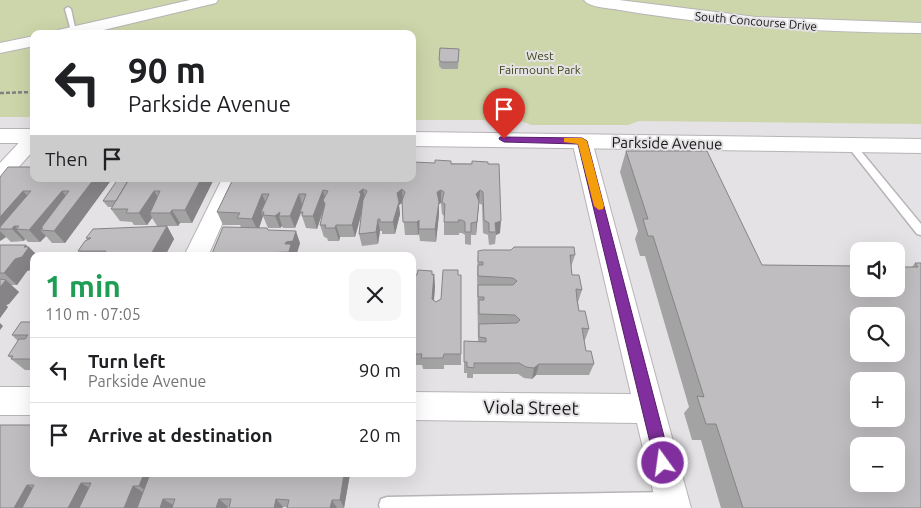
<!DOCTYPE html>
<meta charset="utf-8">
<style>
:root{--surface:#fff;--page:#f6f6f6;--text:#202124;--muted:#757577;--line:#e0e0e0}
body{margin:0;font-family:Ubuntu,sans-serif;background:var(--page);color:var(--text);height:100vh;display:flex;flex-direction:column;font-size:19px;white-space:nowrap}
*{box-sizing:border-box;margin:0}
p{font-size:16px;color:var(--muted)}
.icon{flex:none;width:28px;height:28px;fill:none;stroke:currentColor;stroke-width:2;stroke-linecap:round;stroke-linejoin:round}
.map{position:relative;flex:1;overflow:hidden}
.details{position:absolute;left:30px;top:252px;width:386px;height:225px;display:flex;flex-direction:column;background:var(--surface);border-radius:10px;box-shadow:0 5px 20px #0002}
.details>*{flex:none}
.banner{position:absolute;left:30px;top:30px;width:386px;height:152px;border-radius:10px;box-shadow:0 5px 20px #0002;background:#fff;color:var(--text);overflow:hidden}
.controls{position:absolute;left:850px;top:242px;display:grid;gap:10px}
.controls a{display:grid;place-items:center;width:55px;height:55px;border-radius:10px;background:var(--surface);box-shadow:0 5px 20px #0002;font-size:25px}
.pin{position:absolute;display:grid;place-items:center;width:42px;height:42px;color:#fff;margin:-51px -21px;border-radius:50% 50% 50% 0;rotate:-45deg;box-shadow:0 0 5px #0007}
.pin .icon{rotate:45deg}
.me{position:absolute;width:55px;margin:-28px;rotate:346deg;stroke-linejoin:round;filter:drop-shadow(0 0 4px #0008)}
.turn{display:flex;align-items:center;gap:18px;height:105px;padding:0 15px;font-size:22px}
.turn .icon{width:65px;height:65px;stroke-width:2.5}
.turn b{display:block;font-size:35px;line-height:42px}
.then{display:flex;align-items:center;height:48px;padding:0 15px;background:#0003;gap:10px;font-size:19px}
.round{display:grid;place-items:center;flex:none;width:52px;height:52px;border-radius:10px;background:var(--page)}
.overview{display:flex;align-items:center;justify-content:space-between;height:85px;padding:0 15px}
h1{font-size:30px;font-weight:700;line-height:38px;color:#1e9e55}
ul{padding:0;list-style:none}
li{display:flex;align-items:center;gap:15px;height:65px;padding:0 15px;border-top:1px solid var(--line)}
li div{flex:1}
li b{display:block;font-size:19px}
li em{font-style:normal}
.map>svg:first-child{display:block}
</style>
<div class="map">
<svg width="921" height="508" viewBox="0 0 921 508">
<rect width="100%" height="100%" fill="#e4e2e4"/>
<path fill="#cdd5aa" d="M0 0H921V124L639 121 628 125H531L519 120H413L412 34H34V117H0Z"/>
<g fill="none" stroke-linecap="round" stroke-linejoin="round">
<defs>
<path id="service" d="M68 7 71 9 76 32 71 31 65 9Z
M852 143 855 144 921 224V235L917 234 849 148V144Z
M670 492 676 494 678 500 676 506 670 508H380L379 505 381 499 387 497Z"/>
<path id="minor" d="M34 132V150L7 180 0 182V163L27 134Z
M582 135 589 137 592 141 691 508H657L637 423 412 420V392L631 394 572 141 575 137Z
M222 179H242L208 256H184Z
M0 387H34V415H0Z"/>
<path id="tertiary" d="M190 0H218L216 3 87 34H56L58 30Z
M584 0H619L756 17 921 23V33C820 32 719 27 620 10 611 8 590 8 584 0Z
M34 36V46L0 53V43Z
M0 129H34V143H0Z
M412 132 921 139V153L412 146Z"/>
</defs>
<use href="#service" stroke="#b7b4b7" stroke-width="3"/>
<use href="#minor" stroke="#b7b4b7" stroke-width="2"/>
<use href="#tertiary" stroke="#b7b4b7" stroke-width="2"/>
<path stroke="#828182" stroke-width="2.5" stroke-dasharray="4 2" stroke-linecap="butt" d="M0 93 34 92"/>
<use href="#service" fill="#fff" fill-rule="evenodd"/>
<use href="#minor" fill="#fff" fill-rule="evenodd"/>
<use href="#tertiary" fill="#fff" fill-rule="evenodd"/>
</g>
<path fill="#a4a3a4" d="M459 49 458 69H442L439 66V60Z
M626 151 762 265 912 267 915 263H921V508H721L701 440H692L684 413 689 407 645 256H640L635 239 638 231 620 172Z
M435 163 488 164 500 233 496 235 495 244 489 245 488 235 483 233 482 205 479 203 476 235H471V245L465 244V235L462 233H459V235H444V216L442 214 441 203 439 204V214L436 242 420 241 419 234 418 235H405L402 203 399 205 400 214 395 234H382V231H380L378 244 362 246 359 234 362 213 355 237H340L339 241H328L327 238 324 237 320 225 323 210 317 229 306 228 301 213 295 228H283L282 226 280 228H268L263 216 259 228 268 230 300 243 297 253H295L296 256H211L241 227 240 225H223L217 212 233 179Z
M0 177 34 179H112L65 243H52L46 236 40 242H28L25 239 24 241 11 242 6 237 0 241Z
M214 179 192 223H180L178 226H157L152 218 147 225H134L132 222 120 221 111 209 112 207H108L103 201Z
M167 226 174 239 165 256H83L78 251 87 240 86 238Z
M0 245H26L34 256V269L27 271 17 285H11L19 292 9 304 6 305 8 307 0 318Z
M478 251 575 255 571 267 572 275 582 290 578 302 579 311 589 329 585 340H584L586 351 594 364 589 375H536L532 379 524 378 518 374H473V378H467V373H464V341H478L477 274Z
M412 270 413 275 434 274 435 287 434 300 436 302 441 299 458 275H461V365H444V369H423L422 365H412Z
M34 322V370H25L11 359V358L8 356 18 341 12 335Z
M0 425 350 474 344 508H287V507H283L282 508H229V507H228V508H0Z"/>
<path fill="#868486" d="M94 179H112L65 243 54 231Z
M201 179H214L192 223 185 210Z
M363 189 366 202 363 207 355 237 352 225 359 192Z
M402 189 403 202 399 205 400 214 395 234 393 222 397 193Z
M323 190 326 202 317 229 313 216Z
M441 190V203L439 204V214L436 242 435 229 437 192Z
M480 190 479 203 476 235V194Z
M23 191 34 203 15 226 18 230 16 229 25 239 24 241 12 229H0V217Z
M62 191 72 204 43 228H41L43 230H40L46 236 40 242 29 230Z
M154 191 162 204 150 213 152 218 147 225 139 213Z
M262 194 267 206 261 212 263 216 258 231 252 219Z
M299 194 303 207 295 228 290 216Z
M172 210 180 223 178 226 170 213Z
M280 212 279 216 282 226 280 228 275 216Z
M378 219 380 231 378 244 376 232Z
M419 220V234L418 235 417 222Z
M501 221 500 233 496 235 495 223Z
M336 225 340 237 339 241 335 228Z
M167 226 174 239 165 256H150Z
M0 231 6 237 0 241Z
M296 231 300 243 297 253H295L296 256H290L285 244 286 242Z
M26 245 29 248V247L38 256H34V269L27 271 17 285 4 273Z
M434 274 435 287 433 310 432 299Z
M6 280 19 292 9 304 6 305 8 307 0 318V287Z
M0 323 3 326 0 330Z
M539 364 536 375 532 379 534 368Z
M144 474H159L151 494 139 486Z
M344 474H350L344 508 340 500Z
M81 483 95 491 87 508H68Z
M27 485 43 493 35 508H14Z
M133 486 146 494 140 508H124Z
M163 499 175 506 174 508H160Z
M219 499 228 507V508H216Z
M276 499 283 507 282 508H274Z
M332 500 337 508H330Z"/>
<path fill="#bfbdbf" stroke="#868486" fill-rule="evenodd" d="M440 48 459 49 458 62H442L439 60Z
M626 151H707L762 265 859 266V289H896V267H918L915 263H921V508H743L716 424H706L697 396 704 397 653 236H648L643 219H648ZM859 316H896V354H859ZM859 381H896V419H859ZM859 446H896V484H859Z
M435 160 451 161V164H472V161L488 162V164H499L501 221 495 223 496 232H489V223L484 220 483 192 480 190 476 194 479 201 477 222 471 223V232H465V222L462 220H458L459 222H444L445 204 442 202 444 192 441 190 437 192 439 202 435 229H419V220L417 222H403L402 201 405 192 402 189 397 193 399 202 393 222H380V219H378L376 232 359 234 363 200 367 191 363 189 359 192 361 194 352 225H336L335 228H325L326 225H320L325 204 323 200 328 191 323 190 313 216H302L303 212H300L306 194H299L290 216H279L280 212 275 216 263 215 264 212H261L269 194H262L252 219 237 218 240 213 217 212 233 179H412V162L435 163Z
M8 167H34V179H94L54 231 40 230 43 228H41L69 191H62L29 230 16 229 19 226H14L12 229H0V227L31 191H23L0 217V177Z
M118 179H129L116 201H103Z
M129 179H201L185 210H172L170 213H150L160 191H154L139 213H126L128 209H111Z
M167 226 150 256H103L106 251H78L85 241 91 238H86L93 229Z
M223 227 267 228 268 230 296 231 293 241 286 242 285 244H291L289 252 260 253 259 256H211Z
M0 245H26L24 247H29L22 257 15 259 4 273H0Z
M514 247H574L575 255H570L572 275H579L582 290 576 289 577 300 579 311H585L589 329 582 328 586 351H591L594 364H539L534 368 526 367 519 363H474V368L467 367V362H464V341L486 342V338L479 337V324L517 323 520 320 515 315 479 314V300H484V297H478V285H513L517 281 513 278 478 276V265H483V262H478V251L483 250H511Z
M412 270 413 274 417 275 418 270 432 271V275L434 274 432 299 436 302 441 299 443 270H458V275H461V354H444L443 358H421L422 354H412Z
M0 279 6 280 0 287Z
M21 322H34V359H11L13 356H8L19 339H25L28 335H12Z
M0 425H34V474H144L139 486H133L124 508H79L91 483H81L68 508H22L34 485H27L14 508H0Z
M150 474H344L340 500H332L330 508H287L289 500 276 499 274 508H229L231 499H219L216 508H172L175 499H163L160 508H137Z"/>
<path fill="#812f9e" stroke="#541f67" d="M500 137 582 138 587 141 671 463 668 469 663 471 657 469 655 463 578 144 504 142 499 139Z"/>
<path fill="#f59e0b" d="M564 138H582L587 141 604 206 603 209 599 210 594 206 578 144 564 142Z"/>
<g text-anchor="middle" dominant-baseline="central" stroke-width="4" stroke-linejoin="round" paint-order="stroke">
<g font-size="12" fill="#161616" stroke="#e4e2e4">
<text transform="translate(756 21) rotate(5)">South Concourse Drive</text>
</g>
<g font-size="12" fill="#3c4214" stroke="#e4e2e4">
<text x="540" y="55">West<tspan x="540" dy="14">Fairmount Park</tspan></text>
</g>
<g font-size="15" fill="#161616" stroke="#e4e2e4">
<text transform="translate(667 143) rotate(1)">Parkside Avenue</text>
</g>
<g font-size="18" fill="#161616" stroke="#e4e2e4">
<text transform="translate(531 407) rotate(1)">Viola Street</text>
</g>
</g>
</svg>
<div class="controls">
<a><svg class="icon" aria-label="sound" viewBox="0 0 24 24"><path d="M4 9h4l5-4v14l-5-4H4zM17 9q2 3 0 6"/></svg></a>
<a><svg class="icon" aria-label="search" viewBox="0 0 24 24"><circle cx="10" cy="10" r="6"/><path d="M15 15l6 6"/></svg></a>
<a>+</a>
<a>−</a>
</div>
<div class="pin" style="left:504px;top:139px;background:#d93025"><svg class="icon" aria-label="arrive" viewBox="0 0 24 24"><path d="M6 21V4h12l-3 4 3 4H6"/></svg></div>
<svg class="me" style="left:663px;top:463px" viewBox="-20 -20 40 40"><circle r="17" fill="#812f9e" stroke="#fff" stroke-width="3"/><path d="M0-11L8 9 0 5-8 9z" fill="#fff"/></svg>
<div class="banner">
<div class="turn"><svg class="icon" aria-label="left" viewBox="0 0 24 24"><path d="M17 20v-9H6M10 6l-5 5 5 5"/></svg><div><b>90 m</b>Parkside Avenue</div></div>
<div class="then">Then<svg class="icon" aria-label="arrive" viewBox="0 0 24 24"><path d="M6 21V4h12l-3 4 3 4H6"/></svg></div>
</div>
<section class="details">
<div class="overview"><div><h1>1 min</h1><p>110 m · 07:05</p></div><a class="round"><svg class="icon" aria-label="close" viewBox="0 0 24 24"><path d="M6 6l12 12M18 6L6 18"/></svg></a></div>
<ul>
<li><svg class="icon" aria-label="left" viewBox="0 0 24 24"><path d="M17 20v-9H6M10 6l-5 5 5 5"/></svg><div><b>Turn left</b><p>Parkside Avenue</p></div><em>90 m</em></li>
<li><svg class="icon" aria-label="arrive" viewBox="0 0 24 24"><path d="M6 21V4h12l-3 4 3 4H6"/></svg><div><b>Arrive at destination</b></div><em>20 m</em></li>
</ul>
</section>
</div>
